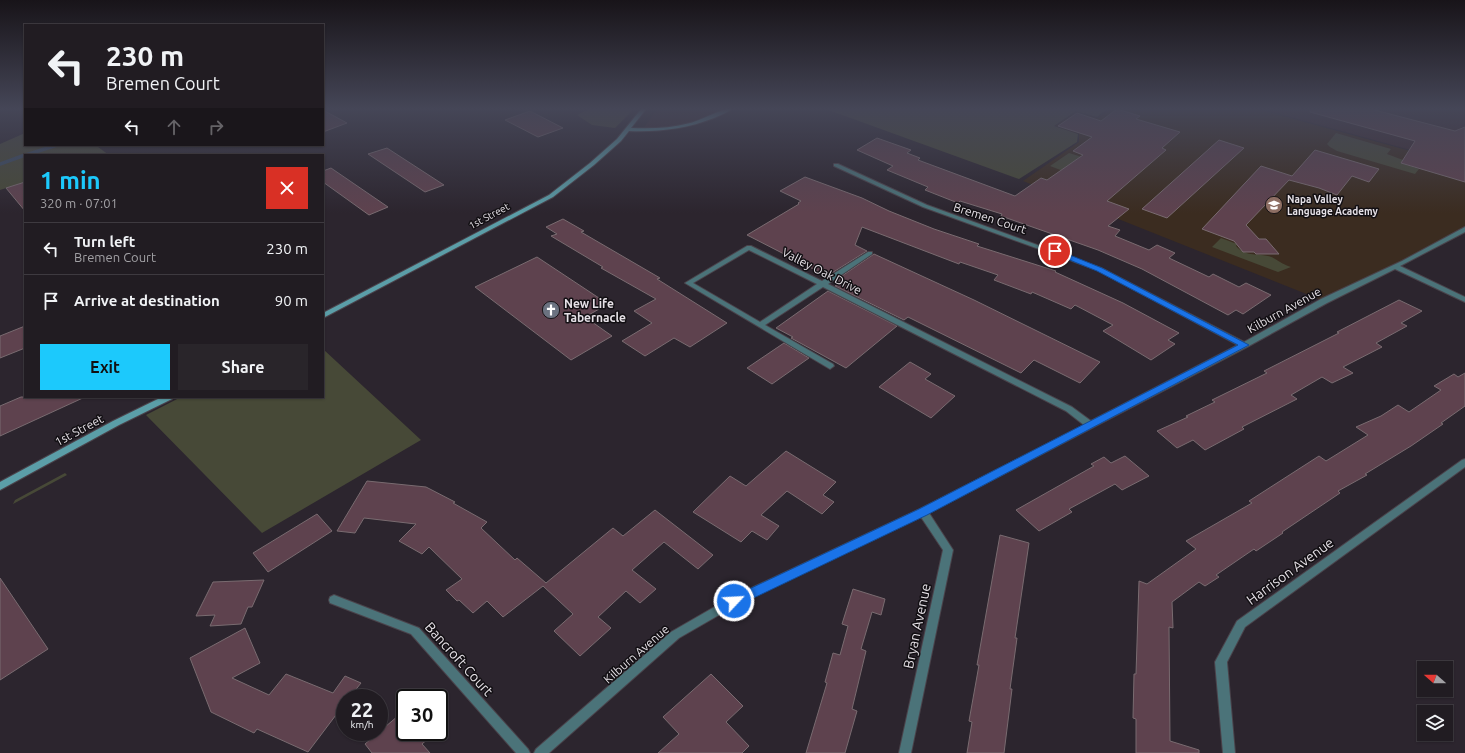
<!DOCTYPE html>
<meta charset="utf-8">
<style>
:root{--surface:#211c22;--page:#29252a;--text:#f1f3f6;--muted:#a2a1a5;--line:#3e3a40;--accent:#1cc9fc}
body{margin:0;font-family:Ubuntu,sans-serif;background:var(--page);color:var(--text);height:100vh;display:flex;flex-direction:column;font-size:15px;white-space:nowrap}
*{box-sizing:border-box;margin:0}
p{font-size:13px;color:var(--muted)}
.icon{flex:none;width:22px;height:22px;fill:none;stroke:currentColor;stroke-width:2;stroke-linecap:round;stroke-linejoin:round}
.map{position:relative;flex:1;overflow:hidden}
.side{position:absolute;left:24px;top:154px;width:300px;height:244px;display:flex;flex-direction:column;background:var(--surface);border-radius:0px;box-shadow:0 1px 3px #0004,0 0 0 1px var(--line)}
.side>*{flex:none}
.guide{position:absolute;left:24px;top:24px;width:300px;height:122px;border-radius:0px;box-shadow:0 1px 3px #0004,0 0 0 1px var(--line);background:#211c22;color:var(--text);overflow:hidden}
.needle{width:26px;rotate:291deg}
.fabs{position:absolute;left:1417px;top:661px;display:grid;gap:8px}
.fabs a{display:grid;place-items:center;width:36px;height:36px;border-radius:0px;background:var(--surface);box-shadow:0 1px 3px #0004,0 0 0 1px var(--line);font-size:20px}
.speed{position:absolute;left:336px;top:689px;display:flex;gap:8px;font-size:20px;font-weight:700;text-align:center}
.speed>*{display:grid;place-content:center;width:52px;height:52px;border-radius:50%;background:var(--surface);box-shadow:0 1px 3px #0004,0 0 0 1px var(--line);line-height:1}
.speed small{font-size:10px;font-weight:400}
.speed .limit{border:2px solid #111;border-radius:6px;background:#fff;color:#111}
.pin{position:absolute;display:grid;place-items:center;width:34px;height:34px;color:#fff;margin:-17px;border:2px solid #fff;border-radius:50%;box-shadow:0 1px 4px #0007}
.me{position:absolute;width:44px;margin:-22px;rotate:65deg;stroke-linejoin:round;filter:drop-shadow(0 0 3px #0008)}
.turn{display:flex;align-items:center;gap:14px;height:84px;padding:0 16px;font-size:18px}
.turn .icon{width:52px;height:52px;stroke-width:2.5}
.turn b{display:block;font-size:28px;line-height:34px}
.lanes{display:flex;align-items:center;height:38px;padding:0 16px;background:#0003;justify-content:center;gap:20px;direction:ltr}
.lanes .off{opacity:.35}
.round{display:grid;place-items:center;flex:none;width:42px;height:42px;border-radius:0px;background:var(--page)}
.overview{display:flex;align-items:center;justify-content:space-between;height:68px;padding:0 16px}
h1{font-size:24px;font-weight:700;line-height:30px;color:var(--accent)}
.action{display:flex;gap:8px;margin-top:auto;padding:8px 16px}
.action a{flex:1;height:46px;border-radius:0px;background:var(--accent);color:#111;font-size:16px;font-weight:700;line-height:46px;text-align:center}
.action a+a{background:var(--page);color:var(--text)}
ul{padding:0;list-style:none}
li{display:flex;align-items:center;gap:12px;height:52px;padding:0 16px;border-top:1px solid var(--line)}
li div{flex:1}
li b{display:block;font-size:15px}
li em{font-style:normal}
.map>svg:first-child{display:block}
</style>
<div class="map">
<svg width="1465" height="753" viewBox="0 0 1465 753">
<rect width="100%" height="100%" fill="#2c252e"/>
<path fill="#3b2931" d="M658 108H731L707 120 690 126 642 130Z
M1258 108H1465V165Z"/>
<path fill="#3b2c20" d="M1111 108H1254L1465 166V229L1324 301 1023 181 1079 142V134L1055 126 1076 112 1098 118Z"/>
<path fill="#474937" d="M591 108H635L615 128 592 125 577 115Z
M823 108H1108L1097 117 1076 111 1054 126 1078 134 1077 142 1019 179Z
M25 133V145H104L98 147 109 155H25V182L0 190V144Z
M1336 133 1391 149 1387 154 1403 160 1401 163 1419 169 1415 174 1337 151 1330 147 1327 144Z
M1069 153 1098 162 1079 177 1050 166Z
M1221 238 1237 244 1236 246C1246 257 1255 253 1268 256 1276 258 1282 265 1291 267L1278 272 1212 247Z
M323 349 421 440 262 533 146 415 181 397H323Z
M65 473 67 475 13 504 15 500Z"/>
<g fill="none" stroke-linecap="round" stroke-linejoin="round">
<path stroke="#3c4d63" stroke-width="3.5" d="M26 155 57 145
M0 164 25 155"/>
</g>
<path fill="#5e424e" stroke="#796b70" d="M1310 108H1367L1455 131 1465 127V182L1401 163 1415 141 1310 112Z
M1117 109 1140 116 1136 119 1180 132 1162 148 1166 150 1107 201 1129 209 1108 226 1120 230 1115 236 1149 250 1157 245 1175 253 1169 258 1209 277 1213 274 1239 287 1246 283 1271 295 1243 314 1236 310 1228 315 1142 269 1098 250 1001 216 1002 214 960 201 958 203 925 190 928 187 887 170 893 166 857 150 877 138 911 150 907 153 920 158 918 160 1015 196 1041 178 1047 180 1083 155 1073 151 1092 137 1058 126 1077 113 1101 121Z
M323 110 347 123 323 132Z
M530 111 563 128 538 137 505 120Z
M1219 140 1244 148 1167 218 1142 209Z
M387 148 444 185 425 192 368 154Z
M1315 150 1379 169 1369 182 1352 176 1337 195 1319 188 1289 180 1246 225 1259 239H1266L1279 254H1256L1254 252H1243L1234 241 1202 229 1261 166 1292 176Z
M331 168 388 207 369 215 323 182V171Z
M805 177 862 198 889 211 934 229 979 244 977 246 1056 271 1055 272 1123 303 1179 333 1168 340 1175 344 1151 360 1103 331 1113 325 1075 305 1071 309 1032 292 1031 294 994 280 998 275 960 262 959 264 862 227 855 245 867 251 827 276 747 235 799 204 798 203 801 201 780 191Z
M25 182V211L6 188Z
M563 219 584 231 581 232 660 278 657 279 727 323 690 347 674 338 645 356 622 341 652 323 634 311 656 299 601 268 603 267 551 236 557 234 546 227Z
M874 254 974 300 1100 362 1080 383 1034 360 1021 373 908 317 904 320 835 286 841 282 836 280Z
M537 257 608 304 585 317 612 336 571 360 475 287Z
M828 291 897 326 846 368 791 338 793 337 776 328Z
M1399 300 1422 311 1401 323 1407 326 1376 343 1382 347 1343 367 1353 373 1332 383 1322 377 1291 395 1297 399 1242 427 1244 429 1205 450 1193 440 1177 448 1157 431 1188 417 1186 416 1215 402 1212 400 1267 373 1264 371 1339 333 1337 332Z
M25 326V348L0 358V336Z
M784 343 809 358 772 384 747 368Z
M910 362 931 374 925 379 955 396 931 418 879 387Z
M1465 373V406L1441 423 1443 424 1411 446 1365 474 1367 475 1338 491 1340 493 1282 532 1283 533 1256 551 1254 549 1216 575 1219 577 1205 586 1199 582 1172 602 1173 628 1169 627 1170 741 1199 750V753H1136V719L1133 718 1134 674H1136L1139 581 1147 584 1196 549 1186 541 1252 503 1249 501 1319 456 1326 461 1368 435 1356 427 1381 416 1398 405 1409 412 1441 390 1434 386 1454 374 1458 377Z
M21 397H85L0 436V406Z
M786 451 836 482 823 495 834 502 822 514 787 491 761 515 779 526 767 540 752 531 741 542 693 512 730 476 746 486Z
M1125 456 1149 476 1122 490 1115 484 1069 509 1072 512 1039 531 1016 510 1094 466 1091 464 1104 457 1111 463Z
M367 481 426 487 455 502 453 503 487 522 481 528 515 560 517 558 546 583 613 528 623 536 655 510 713 555 698 569 664 542 632 570 656 589 640 603 626 591 598 617 611 628 580 656 554 631 573 614 543 586 503 617 487 601 473 613 459 600 457 601 446 590 462 579 429 547 422 554 399 541 416 524 364 518 355 533 337 531Z
M317 514 332 531 268 572 253 553Z
M1000 535 1029 543 1015 638H1017L1010 689H1012L1004 753H967L972 722 969 721 979 665H977Z
M0 578 48 649 0 680Z
M264 580 252 607H248L241 624 210 626 215 615 196 616 213 582Z
M853 589 885 599 881 615 872 612 861 649 866 651 852 709 857 711 845 753H806L827 683 825 682 833 653 840 655 848 626 842 624Z
M245 628 260 663 232 678 269 695 286 674 333 693 345 676 361 683 349 698H345V703L308 752 257 729 254 733 211 712 190 658Z
M711 674 743 706 726 722 749 746 742 753H658L679 734 663 717Z
M405 710V732H436L422 744 430 753H372L365 744Z"/>
<g fill="none" stroke-linecap="round" stroke-linejoin="round">
<defs>
<path id="street" d="M834 164H838L927 205 1101 268 1244 342 1321 299 1402 261 1465 227V232L1400 266 1465 297V302L1395 269 1327 303 1247 347 929 513 953 550 911 753H899L943 550 921 517 738 604 679 638 549 753H534L536 749 671 632 730 598 920 509 1084 425 1066 411 823 287 765 325 833 364 834 366 830 369 685 283 747 246H751L822 281 868 252H872V254L828 284 1072 407 1091 421 1238 345 1097 270 923 207 834 166ZM749 250 817 284 760 322 693 283Z
M1465 459V467L1245 627 1227 662 1235 753H1223L1215 662 1237 621 1462 460Z
M334 595 419 628 528 749 530 753H516L411 634 330 603 329 600 330 597Z"/>
<path id="secondary" d="M642 108H647L631 128C651 129 671 128 690 123 702 120 724 107 734 108 728 112 721 115 714 118 686 129 659 132 629 131L621 141 594 165 553 197 323 318V313L549 195 590 163 617 139Z
M162 397H173L172 399 119 425 0 490V482L113 421Z"/>
</defs>
<use href="#street" stroke="#4a434b" stroke-width="2"/>
<use href="#secondary" stroke="#4a434b" stroke-width="2"/>
<use href="#street" fill="#4b7379" fill-rule="evenodd"/>
<use href="#secondary" fill="#5b9ea8" fill-rule="evenodd"/>
</g>
<linearGradient id="sky" x2="0" y2="1"><stop stop-color="#181419"/><stop offset="0.51" stop-color="#454657"/><stop offset="1" stop-color="#454657" stop-opacity="0"/></linearGradient>
<rect width="1465" height="213" fill="url(#sky)"/>
<path fill="#1a73e8" stroke="#114b97" d="M1055 249 1102 268 1249 345 927 515 739 605 734 606 730 605 728 601 730 598 919 509 1238 345 1097 271 1052 253V250Z"/>
<defs>
<symbol id="school-disc" viewBox="-11 -11 22 22"><circle r="9.5" fill="#8d6e63" stroke="#120f13"/><path d="M0-5L7-2L0 1L-7-2ZM-4 1L0 2.5L4 1V4Q0 6-4 4Z" fill="#fff"/></symbol>
<symbol id="church-disc" viewBox="-11 -11 22 22"><circle r="9.5" fill="#6b7280" stroke="#120f13"/><path d="M-1.2-6h2.4v3.5h3.3v2.4h-3.3V6h-2.4V-.1h-3.3v-2.4h3.3Z" fill="#fff"/></symbol>
</defs>
<g fill-rule="evenodd">
<use href="#school-disc" x="1264" y="195" width="20" height="20"/>
<use href="#church-disc" x="541" y="300" width="20" height="20"/>
</g>
<g text-anchor="middle" dominant-baseline="central" stroke-width="3" stroke-linejoin="round" paint-order="stroke">
<g font-size="10" font-weight="bold" fill="#e5e0e6" stroke="#120f13" text-anchor="start">
<text x="1287" y="199">Napa Valley<tspan x="1287" dy="12">Language Academy</tspan></text>
</g>
<g font-size="10" fill="#e5e0e6" stroke="#120f13">
<text transform="translate(489 216) rotate(-28)">1st Street</text>
</g>
<g font-size="12" fill="#e5e0e6" stroke="#120f13">
<text transform="translate(990 218) rotate(18)">Bremen Court</text>
<text transform="translate(822 271) rotate(27)">Valley Oak Drive</text>
<text transform="translate(1284 310) rotate(-29)">Kilburn Avenue</text>
<text transform="translate(79 430) rotate(-28)">1st Street</text>
<text transform="translate(636 654) rotate(-41)">Kilburn Avenue</text>
</g>
<g font-size="12" font-weight="bold" fill="#e5e0e6" stroke="#120f13" text-anchor="start">
<text x="564" y="303">New Life<tspan x="564" dy="14">Tabernacle</tspan></text>
</g>
<g font-size="14" fill="#e5e0e6" stroke="#120f13">
<text transform="translate(1290 571) rotate(-36)">Harrison Avenue</text>
<text transform="translate(917 626) rotate(-78)">Bryan Avenue</text>
<text transform="translate(459 659) rotate(48)">Bancroft Court</text>
</g>
</g>
</svg>
<div class="fabs">
<a><svg class="needle" viewBox="-14 -14 28 28"><path d="M0-13l5 13h-10z" fill="#e53935"/><path d="M0 13l5-13h-10z" fill="#a2a1a5"/></svg></a>
<a><svg class="icon" aria-label="layers" viewBox="0 0 24 24"><path d="M12 4l9 5-9 5-9-5zM3 14l9 5 9-5"/></svg></a>
</div>
<div class="speed"><div>22<small>km/h</small></div><div class="limit">30</div></div>
<div class="pin" style="left:1055px;top:251px;background:#d93025"><svg class="icon" aria-label="arrive" viewBox="0 0 24 24"><path d="M6 21V4h12l-3 4 3 4H6"/></svg></div>
<svg class="me" style="left:734px;top:601px" viewBox="-20 -20 40 40"><circle r="17" fill="#1a73e8" stroke="#fff" stroke-width="3"/><path d="M0-11L8 9 0 5-8 9z" fill="#fff"/></svg>
<div class="guide">
<div class="turn"><svg class="icon" aria-label="left" viewBox="0 0 24 24"><path d="M17 20v-9H6M10 6l-5 5 5 5"/></svg><div><b>230 m</b>Bremen Court</div></div>
<div class="lanes"><svg class="icon" aria-label="left" viewBox="0 0 24 24"><path d="M17 20v-9H6M10 6l-5 5 5 5"/></svg><svg class="icon off" aria-label="ahead" viewBox="0 0 24 24"><path d="M12 20V5M6 11l6-6 6 6"/></svg><svg class="icon off" aria-label="right" viewBox="0 0 24 24"><path d="M7 20v-9h11M14 6l5 5-5 5"/></svg></div>
</div>
<section class="side">
<div class="overview"><div><h1>1 min</h1><p>320 m · 07:01</p></div><a class="round" style="background:#d93025;color:#fff"><svg class="icon" aria-label="close" viewBox="0 0 24 24"><path d="M6 6l12 12M18 6L6 18"/></svg></a></div>
<ul>
<li><svg class="icon" aria-label="left" viewBox="0 0 24 24"><path d="M17 20v-9H6M10 6l-5 5 5 5"/></svg><div><b>Turn left</b><p>Bremen Court</p></div><em>230 m</em></li>
<li><svg class="icon" aria-label="arrive" viewBox="0 0 24 24"><path d="M6 21V4h12l-3 4 3 4H6"/></svg><div><b>Arrive at destination</b></div><em>90 m</em></li>
</ul>
<div class="action"><a>Exit</a><a>Share</a></div>
</section>
</div>
